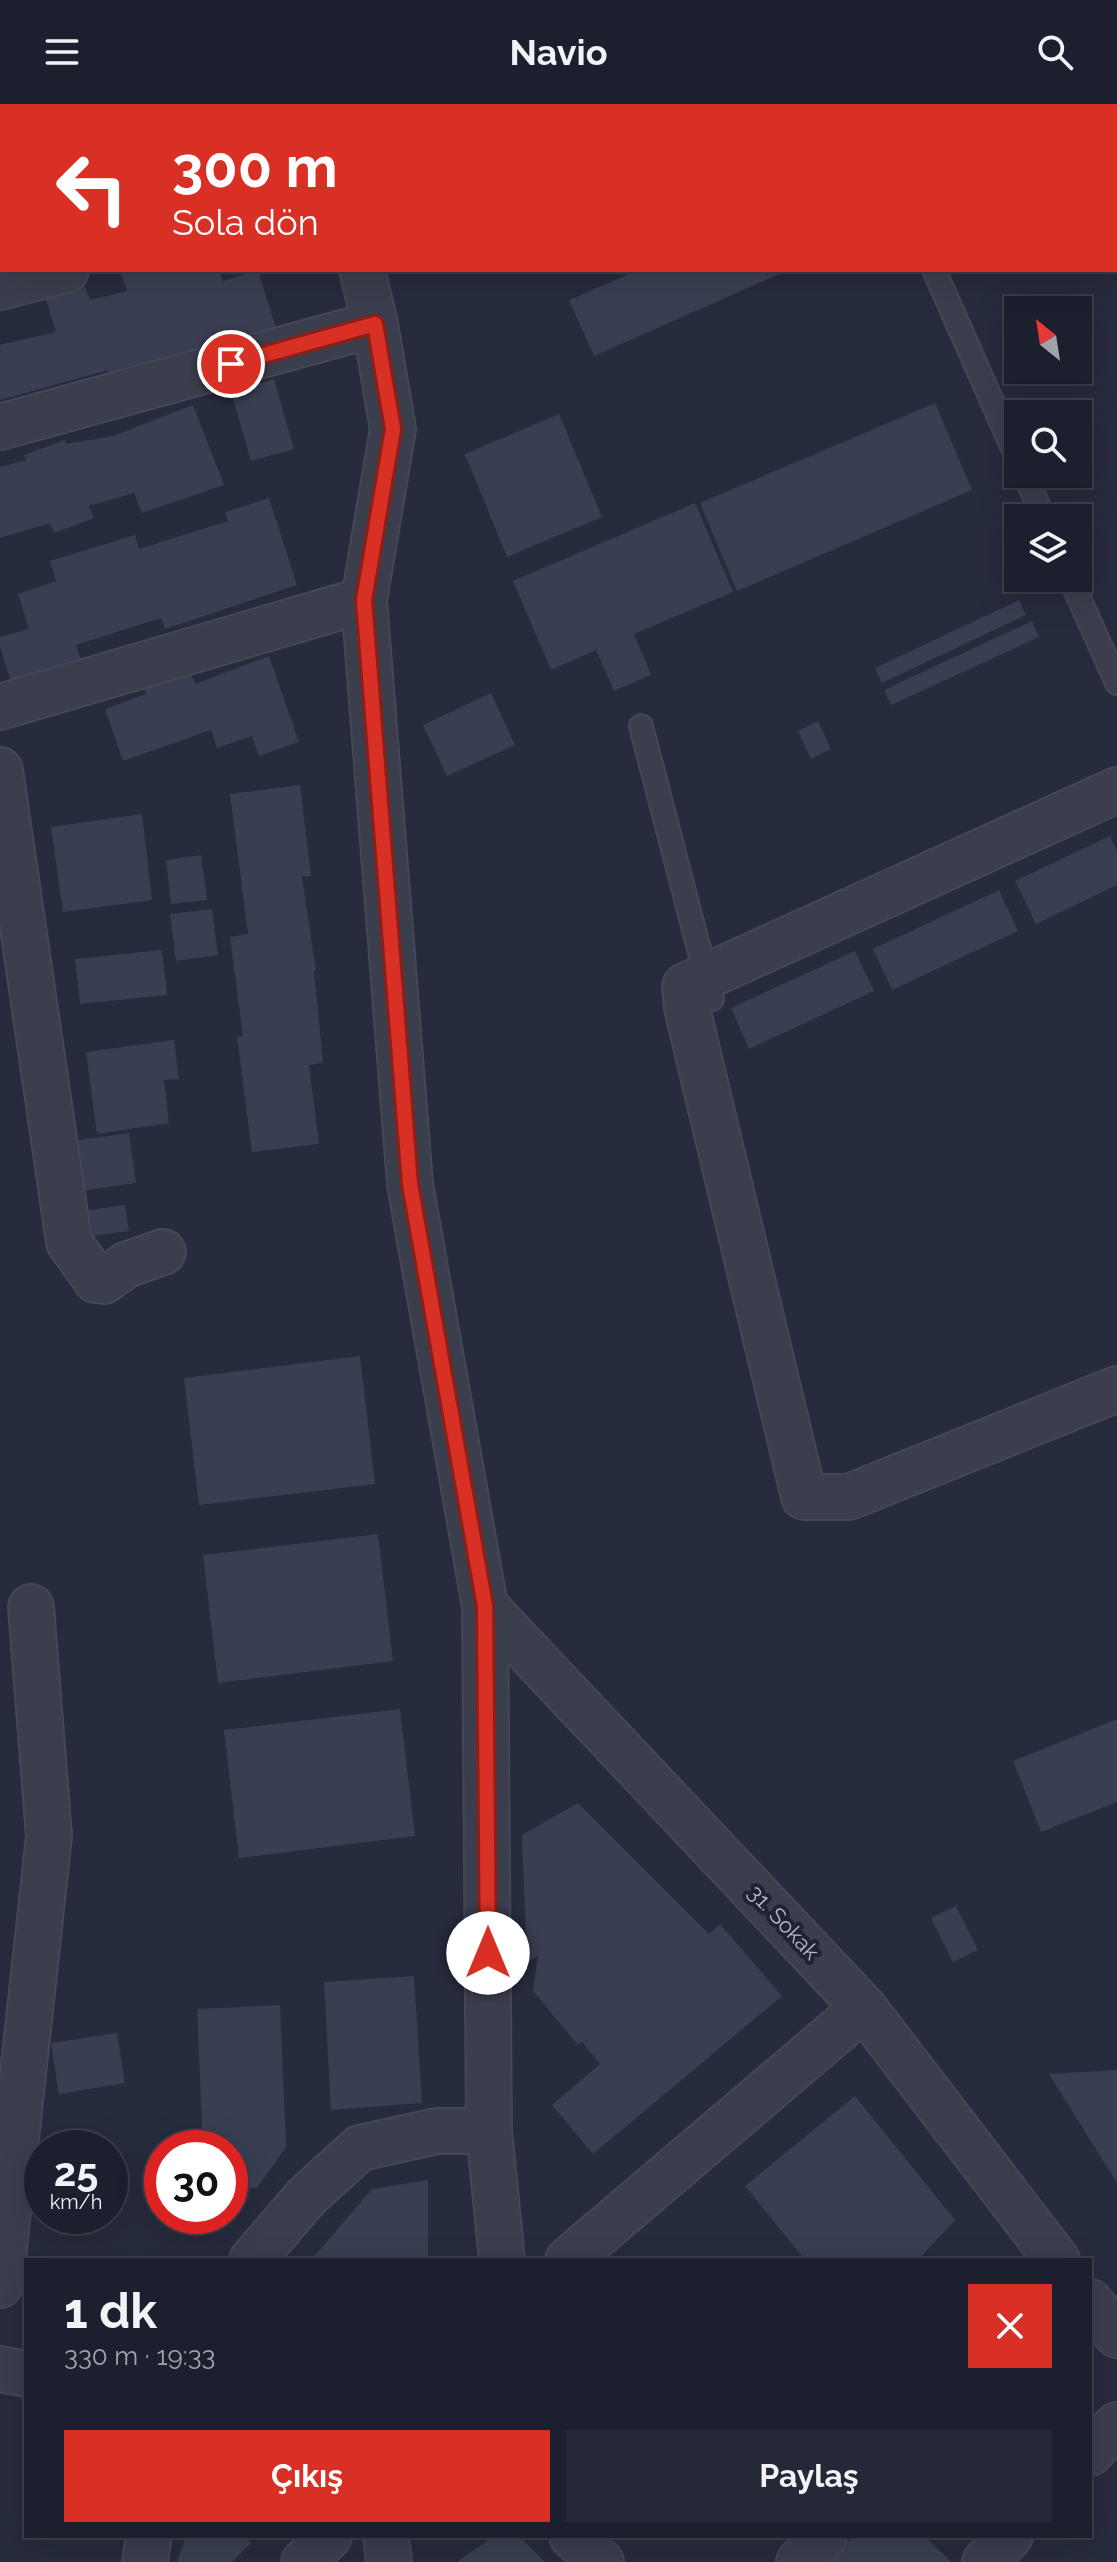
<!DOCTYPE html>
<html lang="tr">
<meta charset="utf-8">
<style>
:root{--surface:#1c202e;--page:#252836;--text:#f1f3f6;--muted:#a0a3aa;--line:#3a3e4a;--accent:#d93025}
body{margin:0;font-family:Raleway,sans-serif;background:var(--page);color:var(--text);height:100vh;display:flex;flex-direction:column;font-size:30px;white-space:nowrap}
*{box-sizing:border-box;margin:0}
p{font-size:26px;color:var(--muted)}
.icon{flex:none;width:44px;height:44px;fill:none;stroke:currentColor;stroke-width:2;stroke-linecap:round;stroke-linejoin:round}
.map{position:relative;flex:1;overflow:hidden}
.details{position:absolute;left:24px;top:2154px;width:1068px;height:280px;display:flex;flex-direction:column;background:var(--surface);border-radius:0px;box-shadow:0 8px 32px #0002,0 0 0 2px var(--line)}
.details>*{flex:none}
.hud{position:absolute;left:0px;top:0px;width:1118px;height:168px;box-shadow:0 8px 32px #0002,0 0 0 2px var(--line);background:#d93025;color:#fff;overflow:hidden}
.needle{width:52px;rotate:330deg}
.fabs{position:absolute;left:1004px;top:192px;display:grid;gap:16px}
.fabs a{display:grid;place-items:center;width:88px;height:88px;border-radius:0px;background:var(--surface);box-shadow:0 8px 32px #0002,0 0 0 2px var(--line);font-size:40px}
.speed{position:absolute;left:24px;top:2026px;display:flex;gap:16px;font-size:40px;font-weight:700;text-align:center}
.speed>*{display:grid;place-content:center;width:104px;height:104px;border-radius:50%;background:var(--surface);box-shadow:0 8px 32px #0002,0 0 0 2px var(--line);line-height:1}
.speed small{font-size:20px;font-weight:400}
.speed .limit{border:12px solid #d22;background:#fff;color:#111}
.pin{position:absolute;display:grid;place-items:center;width:68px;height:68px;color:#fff;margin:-34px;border:4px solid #fff;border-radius:50%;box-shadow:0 2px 8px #0007}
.me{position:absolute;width:88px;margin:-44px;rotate:0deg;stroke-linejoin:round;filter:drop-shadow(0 0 6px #0008)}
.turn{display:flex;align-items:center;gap:28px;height:168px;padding:0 40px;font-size:36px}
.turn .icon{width:104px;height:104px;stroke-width:2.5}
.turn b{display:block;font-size:56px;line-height:68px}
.round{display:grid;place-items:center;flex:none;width:84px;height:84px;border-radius:0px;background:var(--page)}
.overview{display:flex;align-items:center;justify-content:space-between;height:136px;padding:0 40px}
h1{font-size:48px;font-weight:700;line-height:60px}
.button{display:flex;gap:16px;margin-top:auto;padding:16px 40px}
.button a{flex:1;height:92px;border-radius:0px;background:var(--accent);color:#fff;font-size:32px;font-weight:700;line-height:92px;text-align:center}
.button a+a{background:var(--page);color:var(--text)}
header{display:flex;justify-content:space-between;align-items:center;height:104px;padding:0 40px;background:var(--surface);font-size:36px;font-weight:700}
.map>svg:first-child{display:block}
</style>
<header><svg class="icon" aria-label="menu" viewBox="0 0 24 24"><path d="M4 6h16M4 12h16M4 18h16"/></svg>Navio<svg class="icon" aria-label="search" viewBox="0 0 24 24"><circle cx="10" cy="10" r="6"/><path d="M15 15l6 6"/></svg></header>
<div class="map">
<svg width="1117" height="2458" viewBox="0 0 1117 2458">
<rect width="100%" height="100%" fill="#262b3d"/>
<path fill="#393e52" d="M133 166H219L223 177 258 166 276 224 241 234V231L110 274 108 266 0 296V241L56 228 44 189 83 177 90 196 127 187 121 170Z
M638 166H788L594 252 569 196Z
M274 275 294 345 251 357 231 288Z
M935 299 972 386 737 487 700 399Z
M193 301 224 381 142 409 134 389 89 402 94 414 54 429 50 419 0 434V363L26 356 24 351 65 336 66 340 113 332Z
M559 310 602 413 507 453 465 350Z
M269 394 297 481 165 525 161 514 76 541 81 556 11 578 0 543V533L29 525 18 490 56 477 50 457 135 431 139 445 228 417 225 408Z
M695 399 733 488 634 530 651 571 614 587 596 546 551 566 513 477Z
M1019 496 1026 511 882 579 875 564Z
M1032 517 1039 533 891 601 884 586Z
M269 552 299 638 259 652 252 632 217 644 211 626 123 657 105 605 146 590 142 579 189 563 195 580Z
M491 589 515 641 447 672 423 621Z
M818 617 831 645 811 655 798 627Z
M300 681 311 772 302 773 316 867H314L323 959 309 961 319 1040 252 1048 237 933 243 932 230 833 248 830 230 690Z
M142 710 152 796 63 808 51 723Z
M1110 732 1117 747V781L1036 820 1015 777Z
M201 751 207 796 171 800 166 756Z
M999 786 1018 827 892 886 873 845Z
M212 805 218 851 176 857 170 810Z
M162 846 167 891 80 900 75 855Z
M855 847 874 887 749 945 731 904Z
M174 936 179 975 164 976 169 1019 97 1030 86 948Z
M129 1029 136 1079 80 1087 73 1037Z
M125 1101 129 1127 85 1133 82 1107Z
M360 1252 375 1380 199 1401 184 1274Z
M378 1430 393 1557 218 1579 203 1451Z
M400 1605 415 1732 239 1754 224 1626Z
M1117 1615V1698L1041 1728 1013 1657Z
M578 1699 709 1830 720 1820 782 1892 593 2050 552 2001 600 1960 582 1938 578 1941 533 1887 538 1851 527 1860 522 1731Z
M956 1802 978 1846 953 1858 931 1814Z
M414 1872 422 1999 331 2006 324 1878Z
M280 1901 286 2043 257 2084 230 2085V2044H203L197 1905Z
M117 1929 125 1979 59 1990 51 1939Z
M1117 1966V2079L1049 1970Z
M855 1992 955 2116 918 2156H805L745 2082Z
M428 2076V2156H311L372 2085Z
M186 2432H243L251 2439 232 2458H177Z
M494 2432H519L545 2458H457Z
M854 2432H925L951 2458H828Z"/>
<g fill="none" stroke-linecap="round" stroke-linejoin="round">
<defs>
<path id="service" d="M860 0 861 2
M934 166 1018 356
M1024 370 1044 414
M1070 474 1117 579
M641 622 712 895"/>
<path id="minor" d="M316 0V2
M108 2 115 0
M0 34 2 33
M362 166 375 220 393 325 364 496 410 1080 485 1502 489 2027 502 2156
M0 183 66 166
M0 323 375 220
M0 603 364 496
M0 666 69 1138 96 1176 104 1177 126 1161 163 1148
M1117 686 685 882 687 904 804 1393H849L1117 1285
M485 1502 864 1904 1057 2156
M252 2156 307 2092 360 2044 437 2027H489
M568 2156 864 1904
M0 2181 49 1732 31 1503
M1090 2198 1117 2231
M0 2265 26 2270
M1090 2349 1117 2321
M386 2432 389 2458
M572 2432 601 2458
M145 2458 149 2432
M304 2458 329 2432
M799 2458 824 2432
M985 2458 1010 2432"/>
</defs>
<use href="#service" stroke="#434756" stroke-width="26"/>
<use href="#minor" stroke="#434756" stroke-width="48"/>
<use href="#service" stroke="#3a3e4d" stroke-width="22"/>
<use href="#minor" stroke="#3a3e4d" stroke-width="44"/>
</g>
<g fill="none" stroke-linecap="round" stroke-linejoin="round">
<defs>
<path id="route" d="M231 260 375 220 393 325 364 496 410 1080 485 1502 488 1849"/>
</defs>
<use href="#route" stroke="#8d1f18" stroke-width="20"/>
<use href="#route" stroke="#d93025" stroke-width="14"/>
</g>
<g text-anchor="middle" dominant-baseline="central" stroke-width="8" stroke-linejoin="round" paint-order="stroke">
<g font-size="22" fill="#b6b9c8" stroke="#1f2332">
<text transform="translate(784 1818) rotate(47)">31. Sokak</text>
</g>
</g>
</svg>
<div class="fabs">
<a><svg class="needle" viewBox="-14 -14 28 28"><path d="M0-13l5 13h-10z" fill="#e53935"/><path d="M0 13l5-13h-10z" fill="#a0a3aa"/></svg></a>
<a><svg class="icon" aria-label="search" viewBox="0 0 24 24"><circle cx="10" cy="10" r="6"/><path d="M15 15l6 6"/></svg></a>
<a><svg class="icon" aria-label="layers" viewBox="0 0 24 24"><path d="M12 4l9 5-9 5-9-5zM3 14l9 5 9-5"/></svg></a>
</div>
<div class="speed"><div>25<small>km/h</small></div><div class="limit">30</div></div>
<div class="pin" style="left:231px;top:260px;background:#d93025"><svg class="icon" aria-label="arrive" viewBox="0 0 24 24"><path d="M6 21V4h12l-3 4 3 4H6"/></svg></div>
<svg class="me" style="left:488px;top:1849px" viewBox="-20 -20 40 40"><circle r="19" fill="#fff"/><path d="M0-13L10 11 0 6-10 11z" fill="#d93025"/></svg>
<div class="hud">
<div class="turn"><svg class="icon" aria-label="left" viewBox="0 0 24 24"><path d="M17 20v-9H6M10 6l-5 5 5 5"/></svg><div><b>300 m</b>Sola dön</div></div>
</div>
<section class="details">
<div class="overview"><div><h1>1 dk</h1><p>330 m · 19:33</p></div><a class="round" style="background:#d93025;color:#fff"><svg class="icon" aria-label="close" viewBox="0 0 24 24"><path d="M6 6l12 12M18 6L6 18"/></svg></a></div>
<div class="button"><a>Çıkış</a><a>Paylaş</a></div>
</section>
</div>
